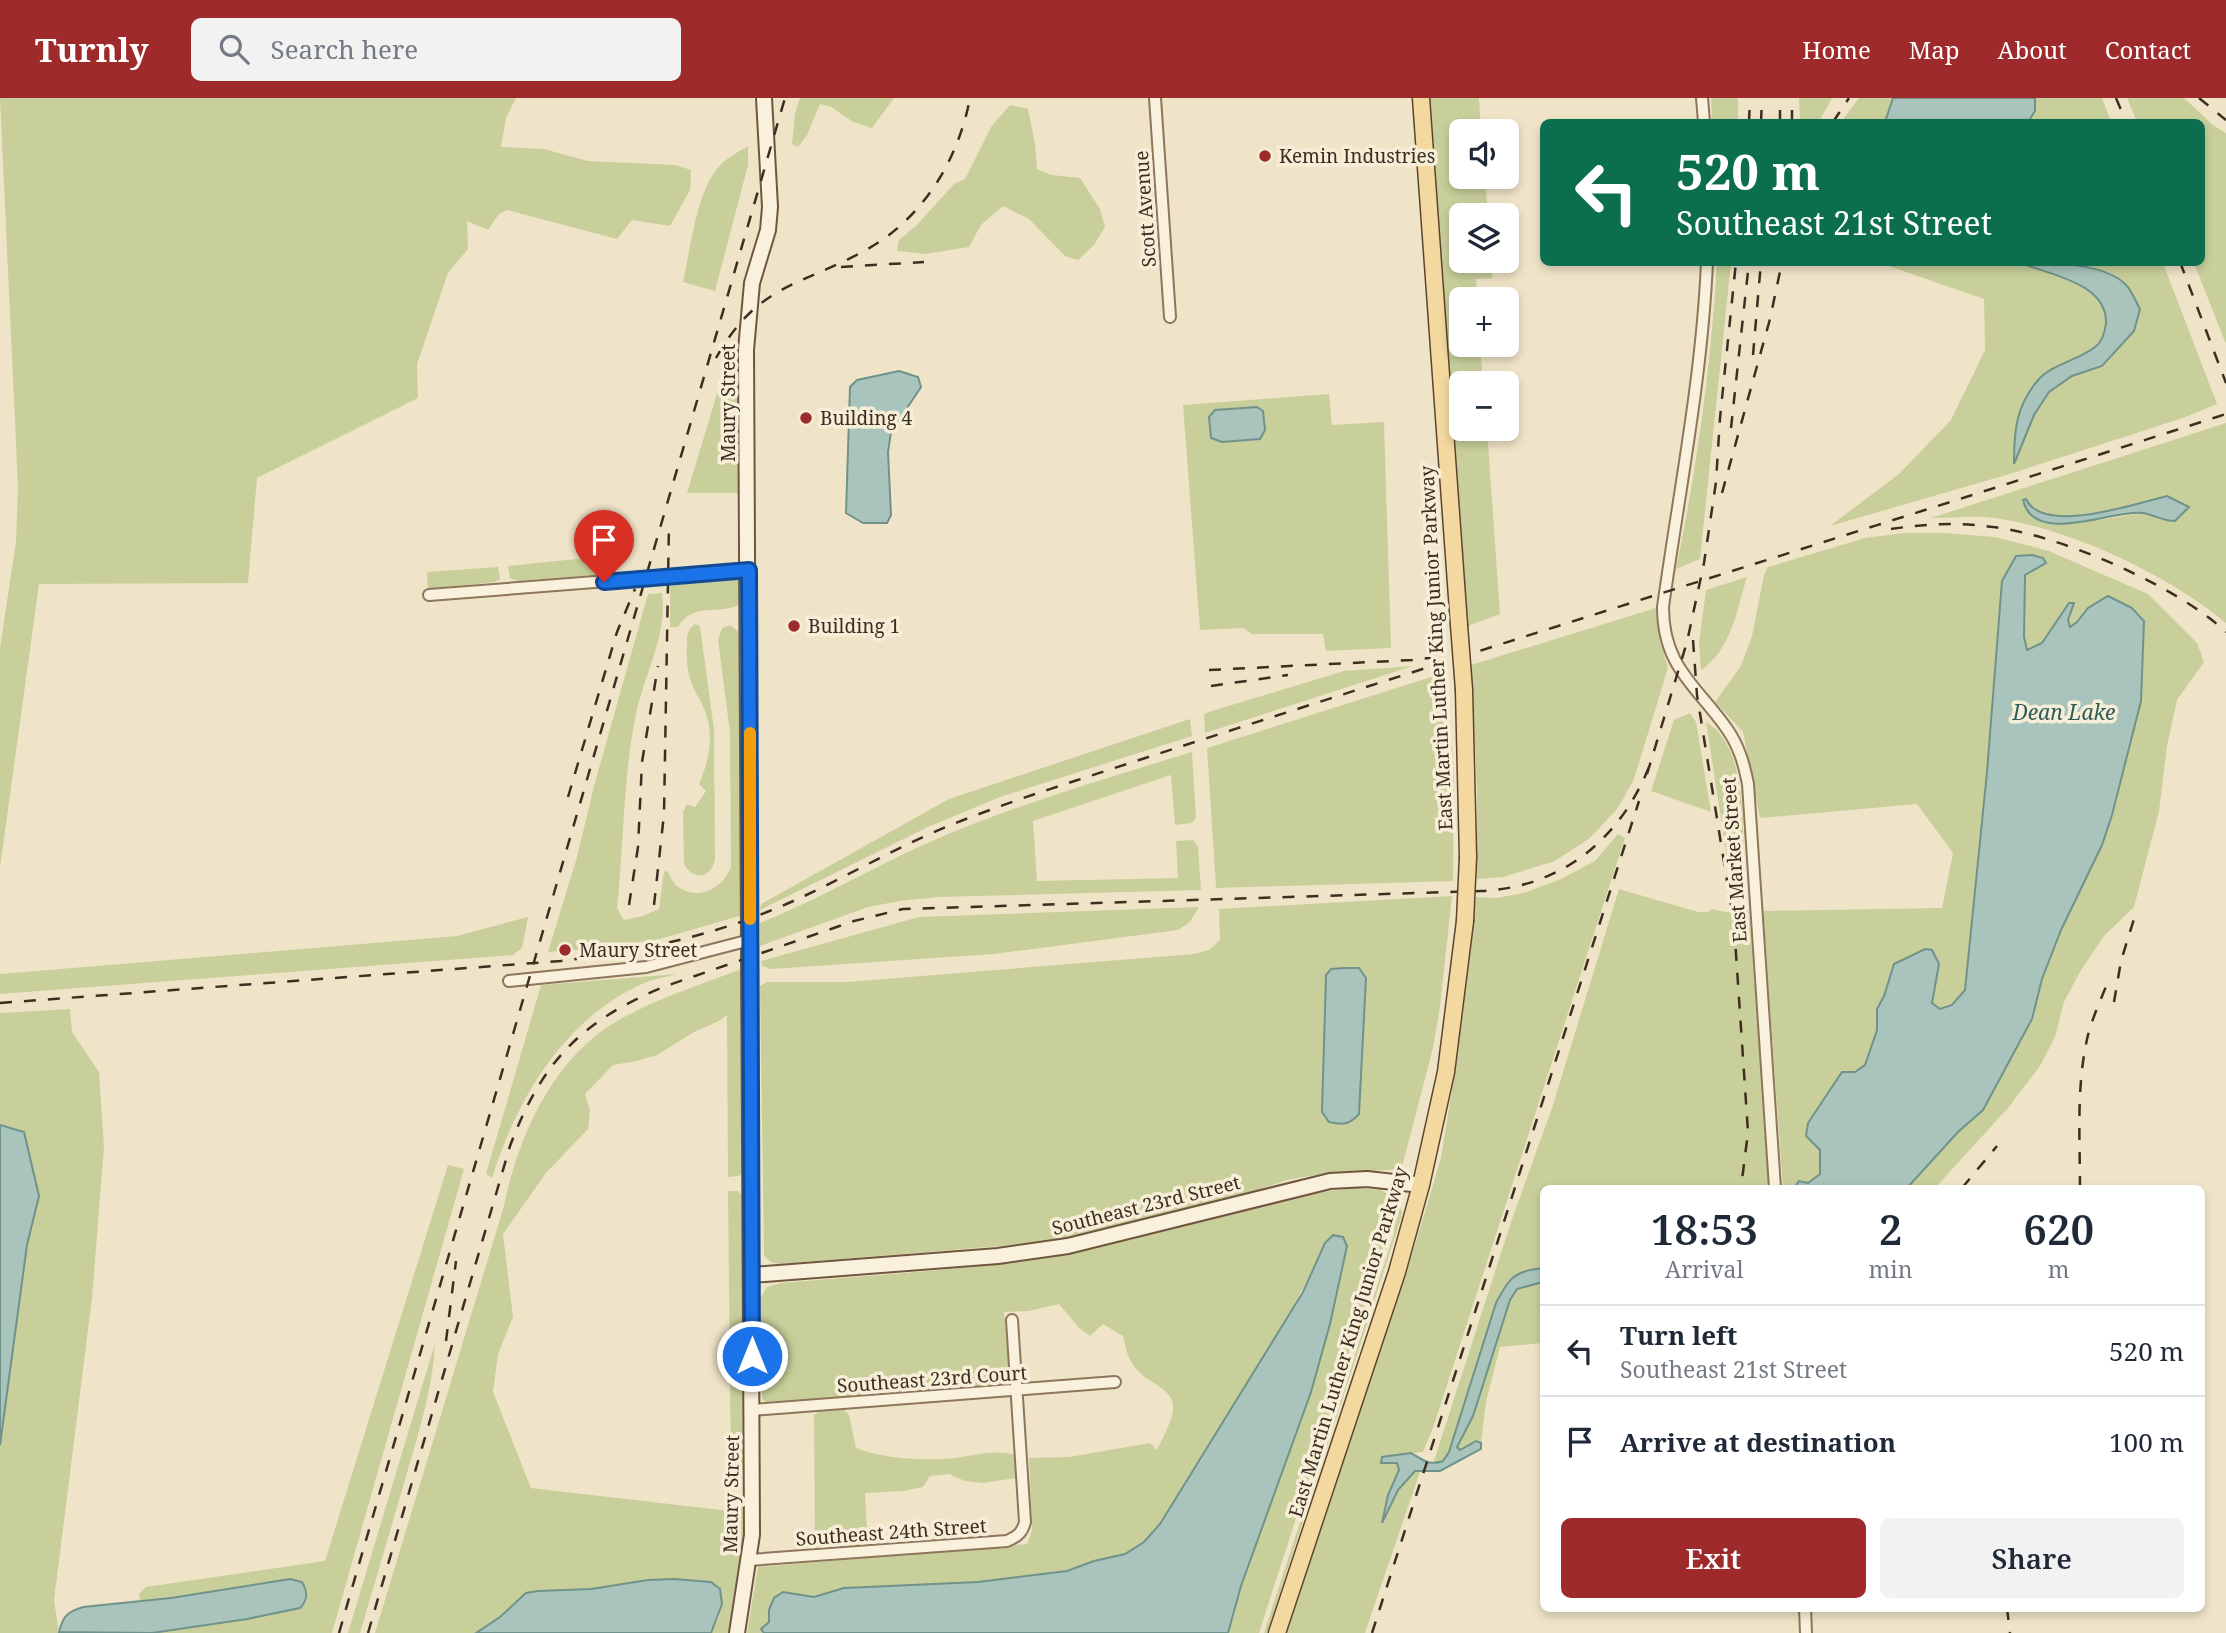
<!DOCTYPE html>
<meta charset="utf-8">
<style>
:root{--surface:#fff;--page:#f2f2f3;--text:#1f2937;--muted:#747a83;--line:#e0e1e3;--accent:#9e2a2b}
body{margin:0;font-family:"Noto Serif",serif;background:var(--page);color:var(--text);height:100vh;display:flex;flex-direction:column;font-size:26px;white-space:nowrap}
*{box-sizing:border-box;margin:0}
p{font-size:23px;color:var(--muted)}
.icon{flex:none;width:38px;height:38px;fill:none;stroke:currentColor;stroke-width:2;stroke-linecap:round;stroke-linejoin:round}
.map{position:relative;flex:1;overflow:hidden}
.side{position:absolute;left:1540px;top:1087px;width:665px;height:427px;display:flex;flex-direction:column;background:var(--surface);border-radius:10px;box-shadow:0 4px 10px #0003}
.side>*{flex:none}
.hud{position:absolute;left:1540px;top:21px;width:665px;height:147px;border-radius:10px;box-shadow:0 4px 10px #0003;background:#0b6e4f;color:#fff;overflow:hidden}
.controls{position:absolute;left:1449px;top:21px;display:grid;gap:14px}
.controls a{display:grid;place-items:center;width:70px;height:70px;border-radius:10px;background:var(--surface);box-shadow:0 4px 10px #0003;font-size:35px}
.pin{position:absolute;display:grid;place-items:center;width:60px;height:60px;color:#fff;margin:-72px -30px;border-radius:50% 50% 50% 0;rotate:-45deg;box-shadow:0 0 7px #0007}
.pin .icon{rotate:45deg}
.me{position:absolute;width:77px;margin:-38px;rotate:0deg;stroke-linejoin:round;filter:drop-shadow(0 0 5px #0008)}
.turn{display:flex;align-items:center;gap:24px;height:147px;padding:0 21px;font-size:32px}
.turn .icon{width:91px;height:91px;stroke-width:2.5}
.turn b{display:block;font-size:49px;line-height:60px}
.eta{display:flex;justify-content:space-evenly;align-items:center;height:119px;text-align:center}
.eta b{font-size:42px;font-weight:600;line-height:49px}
.cta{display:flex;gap:14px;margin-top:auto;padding:14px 21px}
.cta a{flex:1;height:80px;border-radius:10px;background:var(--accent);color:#fff;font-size:28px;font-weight:600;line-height:80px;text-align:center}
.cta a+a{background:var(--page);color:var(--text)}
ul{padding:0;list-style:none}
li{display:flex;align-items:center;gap:21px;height:91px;padding:0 21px;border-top:2px solid var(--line)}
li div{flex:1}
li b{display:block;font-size:26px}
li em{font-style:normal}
header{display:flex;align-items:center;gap:42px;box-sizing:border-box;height:98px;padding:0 35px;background:var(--accent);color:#fff}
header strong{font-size:33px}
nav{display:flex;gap:38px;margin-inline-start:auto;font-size:24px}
.search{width:490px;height:63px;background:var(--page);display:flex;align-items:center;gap:18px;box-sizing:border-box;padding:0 24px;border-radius:10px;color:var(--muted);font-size:26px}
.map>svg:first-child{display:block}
</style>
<header>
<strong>Turnly</strong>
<div class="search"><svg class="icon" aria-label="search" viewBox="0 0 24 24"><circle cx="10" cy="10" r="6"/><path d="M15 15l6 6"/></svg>Search here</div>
<nav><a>Home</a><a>Map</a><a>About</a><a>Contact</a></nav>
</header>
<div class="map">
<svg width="2226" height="1535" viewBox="0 0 2226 1535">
<rect width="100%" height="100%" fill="#f0e4c8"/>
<path fill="#c9cf9b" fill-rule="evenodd" d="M0 0H516L506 20 501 49 544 51 588 63 676 67 691 72 690 92 670 128 632 122 617 141 507 112 499 116 488 132 467 123 468 151 448 175 417 266 418 300 257 380 248 485 39 486 0 770V550L16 444 18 389Z
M800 0H894L872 30 853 24 831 9 820 6 807 37 798 49 792 46 795 16Z
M1430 0H1479L1481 33H1461V79H1485L1488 117H1461V163H1491L1492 180 1476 181 1477 201H1461V247H1480L1483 285H1461V331H1487L1500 516 1468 528Z
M1711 0H1738V24H1712Z
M1799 0H1832L1819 24H1800Z
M1859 0H1893L1885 24H1841Z
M2035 0H2102L2111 24H2028L2035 13Z
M2127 0H2184L2213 27 2226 35V246L2194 165 2202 164V24H2137Z
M1010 7 1028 11 1035 45 1037 71 1052 77 1080 80 1100 111 1105 129 1094 147 1078 162 1065 158 1029 121 1003 108 981 127 969 149 926 156 897 153 899 142 917 127 954 86 965 81 991 29Z
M748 48V67L715 193 683 184C690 153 696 100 714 75 722 62 735 56 748 48Z
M1975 164 1979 167 2021 165 2079 186 2101 204 2106 221 2105 234 2097 248 2041 279 2015 363 2034 317 2049 294 2072 278 2102 268 2134 233 2140 211C2132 196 2125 180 2108 174 2094 168 2078 171 2064 165H2163L2217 306 2183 320 2013 375 1830 428 1899 376 1951 322 1985 252 1984 201 1880 165Z
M1717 165H1731L1700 461 1676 471C1697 370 1711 268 1717 165Z
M733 258H741L742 395H687L726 266Z
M1329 296 1332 327 1384 324 1391 550 1326 553 1323 536H1252L1243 530 1200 532 1183 307Z
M2226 325V525C2168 476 2060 425 1984 419 1967 418 1948 420 1931 420ZM2167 398 2181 416 2175 423 2142 415 2099 422 2034 421 2026 401C2043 437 2137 405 2167 398Z
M1904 435H1945L1995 439 2049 453 2081 467 2148 496 2197 545 2204 564 2177 602 2167 648 2159 713 2134 809 2104 838 2081 872 2064 904 2055 939 2040 968 2008 1010 1935 1090H1907L1958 1034 1983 1012 2032 921 2042 881 2061 832 2102 747 2112 717 2141 603 2144 523 2088 510 2077 524 2070 529 2068 522 2074 506 2069 505 2042 545 2027 552 2024 539 2025 476 2037 471 2011 465 2002 483 1987 674 1965 892 1952 907 1940 911 1932 905 1939 867 1925 851 1894 866 1884 898 1877 911V932L1865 967 1855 974H1842L1808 1025 1806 1038 1820 1052V1076L1808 1085 1799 1083 1794 1090H1783L1763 813 1942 810 1953 755 1917 706 1760 720 1743 634 1715 604 1741 568 1752 538 1764 477 1768 469 1865 440Z
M596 459 598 477 518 483 510 480 508 468Z
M498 469 500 481 495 484 428 491 427 474Z
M1747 479C1737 511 1731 553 1701 572L1699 545 1706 492Z
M740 480 741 506C719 518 693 503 678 529H670V485Z
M662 495C668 536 644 577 636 616 623 680 624 745 617 810L624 822 643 818 659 811 664 773 668 774C670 778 673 785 677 788 698 804 723 790 731 769L730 634 718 542 722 530 730 527 738 533 743 543V817L660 841 598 850 548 854 577 759 594 688 648 496Z
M1656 510 1659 538 1668 570 1634 681 1618 710 1590 740 1555 763 1503 779 1477 781V691L1471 567Z
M695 526 700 528 714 632 715 761C711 781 694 783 684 766L683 714 687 706 695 709 706 693 699 686C707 667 712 649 709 628 707 615 701 604 695 593 687 578 686 562 687 545 687 537 688 531 695 526Z
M1413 568 1205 635 1204 616 1212 613 1344 573Z
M1447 574 1454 682 1453 783 1216 790 1207 650Z
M1690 615 1696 624 1711 714 1651 693 1674 622Z
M1190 621 1192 638 1000 699 928 729 760 812 761 806 949 701Z
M1706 624C1745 646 1742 718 1744 756L1737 762 1728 765Z
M1192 654 1196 720 1192 725 1175 727 1171 677 1033 723 1037 783 1178 780 1176 743 1193 742 1198 749 1201 792 939 799 900 803 868 809 760 848V825C820 801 875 768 934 742 1018 706 1105 681 1192 654Z
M1618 736 1625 740 1433 1330 1423 1354 1382 1359 1381 1364 1397 1365 1399 1373 1388 1397 1383 1422C1392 1406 1402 1376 1421 1371L1365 1535H1284L1407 1174 1441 1060 1458 954 1476 799 1497 800 1523 795 1561 781 1595 763Z
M1619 791 1698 814H1708L1712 811 1725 814 1749 813 1771 1090H1544L1543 1170C1514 1173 1509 1180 1496 1205L1449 1354 1443 1364 1433 1366 1512 1121 1552 1010Z
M1452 798 1440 909 1433 950 1402 1069 1391 1072 1333 1074 1287 1082 1257 1092 1086 1137 1023 1146 780 1166 771 1164 764 1158 760 888 767 884H847L1194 856 1209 852 1220 842 1219 811Z
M1199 809 1190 824 1178 832 994 856 771 871 762 868 761 863 919 819Z
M528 819 522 850 513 857 0 896V876L457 838Z
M744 870 745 1070 739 1078 728 1079 727 917 719 923 694 934 657 957 637 963 613 967 585 996 590 1012 588 1031 546 1075 503 1136 513 1219 498 1256 493 1294 531 1390 730 1413 731 1398 745 1402 744 1444 730 1535H711L719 1518 711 1484 648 1482 591 1491 526 1495 500 1519 476 1535H375L504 1108C518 1038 554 958 619 922 658 900 702 886 744 870Z
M678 876C666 879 653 881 642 886 563 922 517 1001 492 1080L486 1076 541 887Z
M70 911 72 934 99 974 104 1049 92 1200 54 1502 59 1535H0V1347L27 1147 39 1098 24 1034 0 1027V915Z
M448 1067 464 1071 332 1535H152L201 1528 290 1481 171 1500 140 1503 139 1496 146 1489 325 1463Z
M1358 1090 1381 1092 1393 1099 1384 1111 1385 1115 1388 1118V1135L1259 1535H1228L1241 1488 1311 1294 1330 1226 1325 1145C1280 1245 1214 1331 1160 1426L1144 1444 1125 1456 1094 1463 1067 1473 978 1484 844 1490 814 1499 783 1494 769 1512V1524L761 1531 764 1535H747L758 1469 1027 1446 1032 1432 1029 1360 1069 1359 1150 1345 1157 1352C1162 1341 1169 1329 1172 1317 1179 1292 1151 1287 1138 1273 1128 1262 1126 1252 1123 1238L1103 1226 1090 1238 1079 1230 1059 1206 1029 1213 1004 1214C1006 1233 1016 1274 1003 1288L769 1306 763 1302 762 1298 761 1199 767 1189 781 1185C881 1176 984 1172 1083 1152 1174 1134 1264 1097 1358 1090Z
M728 1093H738L745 1103V1369L743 1372 731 1374Z
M1398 1104 1402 1114 1401 1120 1267 1535H1264L1394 1136 1393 1120Z
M1543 1184V1245L1500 1249 1486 1304 1481 1345 1476 1343 1460 1352 1457 1349 1469 1327 1510 1202 1517 1191Z
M435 1245C433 1290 419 1333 407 1375 391 1429 376 1482 360 1535H348Z
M843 1311 849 1317 856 1350C885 1361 923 1363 954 1360 975 1358 995 1351 1014 1357L1016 1380 983 1385 965 1383 949 1376 930 1378 923 1389 903 1393 865 1395 868 1447 815 1449 814 1317 822 1312Z"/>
<path fill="#a9c4bc" stroke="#6f938a" stroke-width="2" d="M1893 0H2035V13L2028 24H1885Z
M2021 165C2049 164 2106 165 2126 187 2132 193 2136 204 2140 211L2134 233 2102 268 2072 278 2049 294 2034 317 2014 366C2014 332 2016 307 2039 281 2053 266 2079 262 2095 249 2102 244 2105 234 2106 225 2107 185 2050 177 2021 165Z
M899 273 918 279 921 289 891 334 888 354 891 417 887 425H863L846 415 850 289 857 282Z
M1257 309 1263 313 1265 332 1260 341 1222 344 1211 340 1209 319 1215 312Z
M2167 398 2189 409 2175 423C2162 423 2155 417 2143 415 2112 411 2034 449 2023 402L2026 401C2043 438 2137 405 2167 398Z
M2032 457 2043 460 2046 465 2025 477 2024 539 2027 552 2042 545 2069 505H2074L2068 522 2070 529 2077 524 2088 510 2108 498 2132 510 2144 523 2141 603 2112 717 2102 747 2061 832 2042 881 2032 921 1983 1012 1958 1034 1907 1090H1794L1799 1083 1808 1085 1820 1076V1052L1806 1038 1808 1025 1842 974H1855L1865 967 1877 932V911L1884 898 1894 866 1925 851 1932 852 1939 866 1932 905 1940 911 1952 907 1965 892 1987 674 2002 483 2016 458Z
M1344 870H1359L1366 880 1359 1016C1349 1027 1343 1027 1329 1024L1322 1014 1326 877 1331 871Z
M0 1027 24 1034 39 1098 27 1147 0 1347Z
M1333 1137 1343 1139 1347 1148 1330 1226 1311 1294 1241 1488 1228 1535H764L761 1531 769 1524V1512L774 1500 783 1494 814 1499 844 1490 978 1484 1067 1473 1094 1463 1125 1456 1144 1444 1160 1426 1303 1194 1325 1145Z
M1543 1170V1184L1517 1191 1510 1202 1473 1318 1457 1349 1460 1352 1476 1343 1481 1345V1351L1440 1373H1415L1398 1392 1382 1425 1388 1397 1399 1372 1397 1365H1381L1382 1359 1411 1355C1423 1362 1429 1368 1443 1363L1449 1354 1496 1205C1509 1180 1514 1173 1543 1170Z
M290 1481 302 1484C308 1494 308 1502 300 1510L247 1521 152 1535 59 1534C63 1518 67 1514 83 1509L171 1500Z
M674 1481 711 1484 720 1491 722 1506 711 1535H476L500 1519 526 1495 538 1493 591 1491 648 1482Z"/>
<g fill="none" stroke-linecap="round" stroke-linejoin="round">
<defs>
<path id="street" d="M1155 0 1170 219
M1702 0 1704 24
M1707 164C1702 280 1679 394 1663 509 1663 569 1696 587 1727 631 1739 648 1744 666 1748 686L1775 1090
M429 497 749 472
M509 883 646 869 750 842
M752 1312 1115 1284
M749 1462 1007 1443C1018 1438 1022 1435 1025 1424L1012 1222
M1805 1510 1806 1535"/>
<path id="secondary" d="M752 1177 998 1158 1068 1148 1330 1083 1367 1081 1421 1087
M737 1535 752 1437 746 252 752 185 768 132 770 109 764 0"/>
<path id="primary" d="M1421 0 1459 527
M1464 592 1468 759
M1277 1535 1397 1174 1421 1087 1446 974 1465 823"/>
</defs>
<use href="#street" stroke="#8d765c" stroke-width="14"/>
<use href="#secondary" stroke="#6f573f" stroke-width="18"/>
<use href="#primary" stroke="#5b4430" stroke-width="19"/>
<use href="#street" stroke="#faf1dc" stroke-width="10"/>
<use href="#secondary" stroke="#faf1dc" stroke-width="14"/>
<use href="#primary" stroke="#f3d9a0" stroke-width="16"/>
<path stroke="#3d2e20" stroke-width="2.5" stroke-dasharray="12 12" stroke-linecap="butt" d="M2116 0 2126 24
M2199 0 2226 22
M1749 24 1750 0
M1761 24 1762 0
M1780 24V0
M1792 24V0
M1833 24 1849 0
M2180 164 2226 285
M841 169 924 164
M1753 257 1761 164
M716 260C758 186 798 189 864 153 922 122 958 63 970 0
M1731 330 1749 164
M1722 395 1770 221 1782 164
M1891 431C1925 426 1959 424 1993 429 2060 437 2177 488 2226 534
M1693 542 1697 597 1734 826 1748 1034 1741 1090
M1209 572 1412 562 1446 558
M1211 588 1288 577
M1647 676 1687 544 1704 465 1716 384 1720 320 1736 164
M568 699 617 534 635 491
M629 807 638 749 642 664 658 568
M654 807 664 716 669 426
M2114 904 2121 863 2134 821
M0 905 561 863C632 854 700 841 767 814 816 795 862 768 910 745 952 725 997 709 1041 694 1435 565 1831 443 2226 316
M1962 1090 1997 1048
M2080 1090C2080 1039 2076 987 2088 937 2093 918 2102 899 2109 881
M446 1243 456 1163
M2007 1510 2010 1535
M339 1535 785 0
M368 1535 510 1048C542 963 582 922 666 888L854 823 903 811 1482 793C1562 789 1620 741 1649 669
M1372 1535 1639 703"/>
<defs>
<path id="primary-bridge" d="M1459 527 1464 592
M1465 823 1468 759"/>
</defs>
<use href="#primary-bridge" stroke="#5b4430" stroke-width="19" stroke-linecap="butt"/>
<use href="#primary-bridge" stroke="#f3d9a0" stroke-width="16"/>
</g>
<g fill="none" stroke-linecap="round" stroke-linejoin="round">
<defs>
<path id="route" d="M604 484 749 472 752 1258"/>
</defs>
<use href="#route" stroke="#114b97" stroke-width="18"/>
<use href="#route" stroke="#1a73e8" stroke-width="12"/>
<path stroke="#f59e0b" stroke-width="12" d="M750 635V821"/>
</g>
<g fill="#9e2a2b" stroke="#f7eed8" stroke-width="2.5">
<circle cx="1265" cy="58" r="7"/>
<circle cx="806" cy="320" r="7"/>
<circle cx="794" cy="528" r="7"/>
<circle cx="565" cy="852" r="7"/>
</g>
<g text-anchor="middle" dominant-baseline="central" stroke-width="7" stroke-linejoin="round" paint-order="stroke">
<g font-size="19" fill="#3d2e20" stroke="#f7eed8" text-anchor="start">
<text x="1279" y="58">Kemin Industries</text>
<text x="820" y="320">Building 4</text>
<text x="808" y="528">Building 1</text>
<text x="579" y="852">Maury Street</text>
</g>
<g font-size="19" fill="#3d2e20" stroke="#f7eed8">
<text transform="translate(1145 111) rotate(-94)">Scott Avenue</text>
<text transform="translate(728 305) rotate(-90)">Maury Street</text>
<text transform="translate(1436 550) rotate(-93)">East Martin Luther King Junior Parkway</text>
<text transform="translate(1734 762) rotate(-94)">East Market Street</text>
<text transform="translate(1146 1107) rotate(-14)">Southeast 23rd Street</text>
<text transform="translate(1348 1244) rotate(-73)">East Martin Luther King Junior Parkway</text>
<text transform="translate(932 1281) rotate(-4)">Southeast 23rd Court</text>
<text transform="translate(731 1396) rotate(-89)">Maury Street</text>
<text transform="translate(891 1434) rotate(-4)">Southeast 24th Street</text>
</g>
<g font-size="21" font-style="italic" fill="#2f5d5a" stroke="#f7eed8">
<text x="2064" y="614">Dean Lake</text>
</g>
</g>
</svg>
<div class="controls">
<a><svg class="icon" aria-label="sound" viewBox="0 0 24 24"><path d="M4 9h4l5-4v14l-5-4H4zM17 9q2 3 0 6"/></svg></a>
<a><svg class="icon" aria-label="layers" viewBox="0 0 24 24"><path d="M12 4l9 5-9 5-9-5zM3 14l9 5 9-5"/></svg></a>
<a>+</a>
<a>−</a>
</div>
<div class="pin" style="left:604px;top:484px;background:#d93025"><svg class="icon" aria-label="arrive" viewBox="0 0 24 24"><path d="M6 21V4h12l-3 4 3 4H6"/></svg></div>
<svg class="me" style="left:752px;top:1258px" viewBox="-20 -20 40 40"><circle r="17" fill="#1a73e8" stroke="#fff" stroke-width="3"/><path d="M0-11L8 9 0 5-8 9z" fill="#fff"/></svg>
<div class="hud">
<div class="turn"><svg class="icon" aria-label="left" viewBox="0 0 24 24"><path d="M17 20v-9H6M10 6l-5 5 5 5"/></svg><div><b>520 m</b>Southeast 21st Street</div></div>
</div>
<section class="side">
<div class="eta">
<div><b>18:53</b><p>Arrival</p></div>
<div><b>2</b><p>min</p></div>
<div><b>620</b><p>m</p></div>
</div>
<ul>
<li><svg class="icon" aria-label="left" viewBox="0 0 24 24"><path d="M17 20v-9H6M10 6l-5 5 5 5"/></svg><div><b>Turn left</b><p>Southeast 21st Street</p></div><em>520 m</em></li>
<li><svg class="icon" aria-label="arrive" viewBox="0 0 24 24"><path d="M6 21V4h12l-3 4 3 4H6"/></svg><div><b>Arrive at destination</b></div><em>100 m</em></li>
</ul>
<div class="cta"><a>Exit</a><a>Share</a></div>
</section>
</div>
